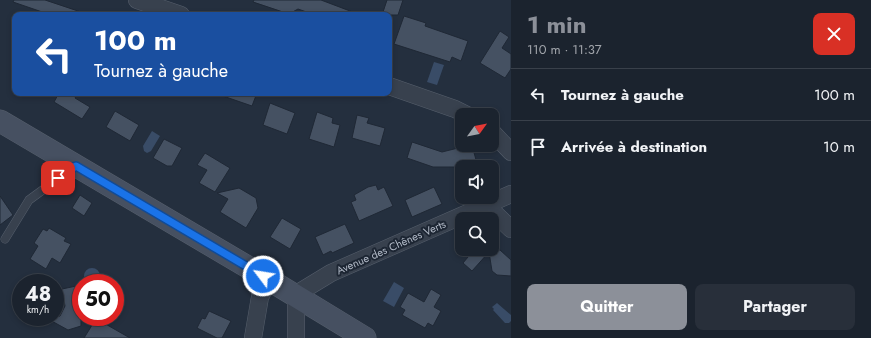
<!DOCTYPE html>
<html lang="fr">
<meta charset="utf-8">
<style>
:root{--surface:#1b232e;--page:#282f3a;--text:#f1f3f6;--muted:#a0a4aa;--line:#39404a;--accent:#8c9099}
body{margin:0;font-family:Jost,sans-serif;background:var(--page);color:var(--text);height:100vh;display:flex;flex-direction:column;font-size:15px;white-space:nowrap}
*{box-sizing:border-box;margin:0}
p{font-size:13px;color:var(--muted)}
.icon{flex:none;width:22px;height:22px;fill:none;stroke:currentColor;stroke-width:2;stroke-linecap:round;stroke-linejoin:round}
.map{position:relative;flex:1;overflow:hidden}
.panel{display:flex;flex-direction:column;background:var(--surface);width:360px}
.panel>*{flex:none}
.hud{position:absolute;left:12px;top:12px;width:380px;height:84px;border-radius:8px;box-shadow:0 2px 6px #0003,0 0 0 1px var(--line);background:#1a4fa0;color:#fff;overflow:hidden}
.needle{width:26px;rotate:57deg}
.controls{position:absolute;left:455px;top:108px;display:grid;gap:8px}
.controls a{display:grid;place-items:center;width:44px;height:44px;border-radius:8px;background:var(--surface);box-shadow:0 2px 6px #0003,0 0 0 1px var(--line);font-size:20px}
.speed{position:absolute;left:12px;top:274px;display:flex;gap:8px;font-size:20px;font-weight:700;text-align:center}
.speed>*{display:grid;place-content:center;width:52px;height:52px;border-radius:50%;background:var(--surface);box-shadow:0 2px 6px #0003,0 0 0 1px var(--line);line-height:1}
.speed small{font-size:10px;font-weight:400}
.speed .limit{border:6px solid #d22;background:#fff;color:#111}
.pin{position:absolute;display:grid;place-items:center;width:34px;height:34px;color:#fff;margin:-17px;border-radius:8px;box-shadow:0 2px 6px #0006}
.me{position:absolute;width:44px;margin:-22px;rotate:301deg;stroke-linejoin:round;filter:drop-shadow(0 0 3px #0008)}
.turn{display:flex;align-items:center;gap:14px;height:84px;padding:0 16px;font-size:18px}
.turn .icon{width:52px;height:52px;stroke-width:2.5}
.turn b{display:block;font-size:28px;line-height:34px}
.round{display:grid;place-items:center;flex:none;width:42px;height:42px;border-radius:8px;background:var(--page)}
.summary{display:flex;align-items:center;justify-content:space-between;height:68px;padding:0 16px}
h1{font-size:24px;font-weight:700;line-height:30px;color:var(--accent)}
.primary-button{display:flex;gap:8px;margin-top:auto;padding:8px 16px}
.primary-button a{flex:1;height:46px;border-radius:8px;background:var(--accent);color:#fff;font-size:16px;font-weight:700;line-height:46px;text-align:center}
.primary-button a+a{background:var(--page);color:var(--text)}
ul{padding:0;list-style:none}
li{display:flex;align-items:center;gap:12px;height:52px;padding:0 16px;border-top:1px solid var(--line)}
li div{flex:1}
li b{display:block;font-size:15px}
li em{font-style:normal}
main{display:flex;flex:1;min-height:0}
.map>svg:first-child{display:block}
</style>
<main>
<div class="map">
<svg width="511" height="338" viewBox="0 0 511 338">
<rect width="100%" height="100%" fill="#242f3e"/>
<path fill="#394c67" d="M434 62 444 65 437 85 427 82Z
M152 131 160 136 151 151 147 153 144 151 143 146Z
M84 276a8 8 0 1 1 16 0a8 8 0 1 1-16 0Z
M394 282 404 288 394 307 383 301Z
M497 303 511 315V321L509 323H505L493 310 494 309 492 307Z"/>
<path fill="#455162" stroke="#1f2835" d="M14 0H45L84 13V15H51L13 2Z
M254 0H321L358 14V15H315L298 9 289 14 253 2Z
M387 0H403L398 15H382Z
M404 16 426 23 425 26 468 41 461 61 452 57 450 62 394 44Z
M500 31 509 37 502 48 511 54V69L505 78 480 63Z
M59 93H78L75 98 90 107 82 119 54 102Z
M220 93H257L252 106 220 95Z
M270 103 295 113 287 134 263 125Z
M115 111 139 125 130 141 106 127Z
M317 112 333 118 332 123 340 125 334 147 309 139Z
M357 115 369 118 367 123 385 128 380 146 352 138Z
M164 139 182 148 172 166H167L153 158Z
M412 142 442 152 470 145 471 150 473 149 478 167H433L407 158Z
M205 153 230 168 215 192 199 183 207 170 197 165Z
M376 185 378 190 384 187 393 206 359 221 351 202 356 200 354 195 368 187Z
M434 187 442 204 412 217 405 200Z
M239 188 256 198 258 208 246 228 220 212 228 199 217 193Z
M80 195 92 203 84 216 72 208Z
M0 196 13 215 0 225Z
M282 218 301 229 290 249 270 237Z
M345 224 354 243 332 253 331 251 323 255 315 237Z
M49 228 66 238 64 241 71 244 60 263 52 258 46 269 30 259 38 246 34 243 43 229 47 231Z
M464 249 500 250 511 260V276L497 275 492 271 489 252 472 271 463 263 468 257Z
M81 285V326L68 330 48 319 60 316 65 306 62 289Z
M431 289 441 295 434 307 441 311 433 326 428 323 425 328 402 315 405 310 400 307 408 293 424 302Z
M209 311 231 321 222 338H217L197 328 202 318 205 319Z
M94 322H102L130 338H84Z"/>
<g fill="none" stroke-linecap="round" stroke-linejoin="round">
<defs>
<path id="service" d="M5 239 29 200 74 167"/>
<path id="minor" d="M137 0 181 15
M389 86 455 109 467 115
M492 132 511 152
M486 205 511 229
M253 338 260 297 269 280
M296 338V297L303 290 331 273 511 194"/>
<path id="secondary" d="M0 121 263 276 365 338"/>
</defs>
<use href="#service" stroke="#565f6c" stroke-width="9"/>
<use href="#minor" stroke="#565f6c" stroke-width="18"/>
<use href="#secondary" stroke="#565f6c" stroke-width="23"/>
<use href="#service" stroke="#38414e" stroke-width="8"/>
<use href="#minor" stroke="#38414e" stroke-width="17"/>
<use href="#secondary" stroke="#465061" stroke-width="22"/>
</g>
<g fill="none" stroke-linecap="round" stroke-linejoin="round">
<defs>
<path id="route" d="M58 178 76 166 263 276"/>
</defs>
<use href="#route" stroke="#114b97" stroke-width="10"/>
<use href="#route" stroke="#1a73e8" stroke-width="7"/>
</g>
<g text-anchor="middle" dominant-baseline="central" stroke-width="4" stroke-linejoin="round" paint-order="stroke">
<g font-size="11" fill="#b4bcc9" stroke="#1d2633">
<text transform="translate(391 247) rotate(-24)">Avenue des Chênes Verts</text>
</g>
</g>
</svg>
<div class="controls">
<a><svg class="needle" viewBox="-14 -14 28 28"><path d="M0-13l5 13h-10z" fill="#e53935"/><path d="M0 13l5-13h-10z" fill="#a0a4aa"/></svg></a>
<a><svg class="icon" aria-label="sound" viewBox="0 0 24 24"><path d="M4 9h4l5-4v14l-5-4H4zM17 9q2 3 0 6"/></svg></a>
<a><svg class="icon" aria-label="search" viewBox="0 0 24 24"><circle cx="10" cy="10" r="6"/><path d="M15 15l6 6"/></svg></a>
</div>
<div class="speed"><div>48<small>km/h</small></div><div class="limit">50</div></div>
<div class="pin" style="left:58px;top:178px;background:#d93025"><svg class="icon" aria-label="arrive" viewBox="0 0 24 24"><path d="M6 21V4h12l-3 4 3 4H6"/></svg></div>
<svg class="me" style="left:263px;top:276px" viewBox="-20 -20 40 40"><circle r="17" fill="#1a73e8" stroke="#fff" stroke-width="3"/><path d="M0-11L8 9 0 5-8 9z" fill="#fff"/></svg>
<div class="hud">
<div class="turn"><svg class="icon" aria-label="left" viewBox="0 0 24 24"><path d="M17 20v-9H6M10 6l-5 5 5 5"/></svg><div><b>100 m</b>Tournez à gauche</div></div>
</div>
</div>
<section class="panel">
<div class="summary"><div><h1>1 min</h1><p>110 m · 11:37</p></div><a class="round" style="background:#d93025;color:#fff"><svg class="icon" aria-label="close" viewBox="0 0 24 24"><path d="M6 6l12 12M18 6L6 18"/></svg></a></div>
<ul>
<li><svg class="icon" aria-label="left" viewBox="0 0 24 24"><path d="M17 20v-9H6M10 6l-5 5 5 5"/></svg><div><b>Tournez à gauche</b></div><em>100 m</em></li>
<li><svg class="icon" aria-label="arrive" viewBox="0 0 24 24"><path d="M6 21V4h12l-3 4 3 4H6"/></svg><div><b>Arrivée à destination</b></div><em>10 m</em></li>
</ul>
<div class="primary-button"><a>Quitter</a><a>Partager</a></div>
</section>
</main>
